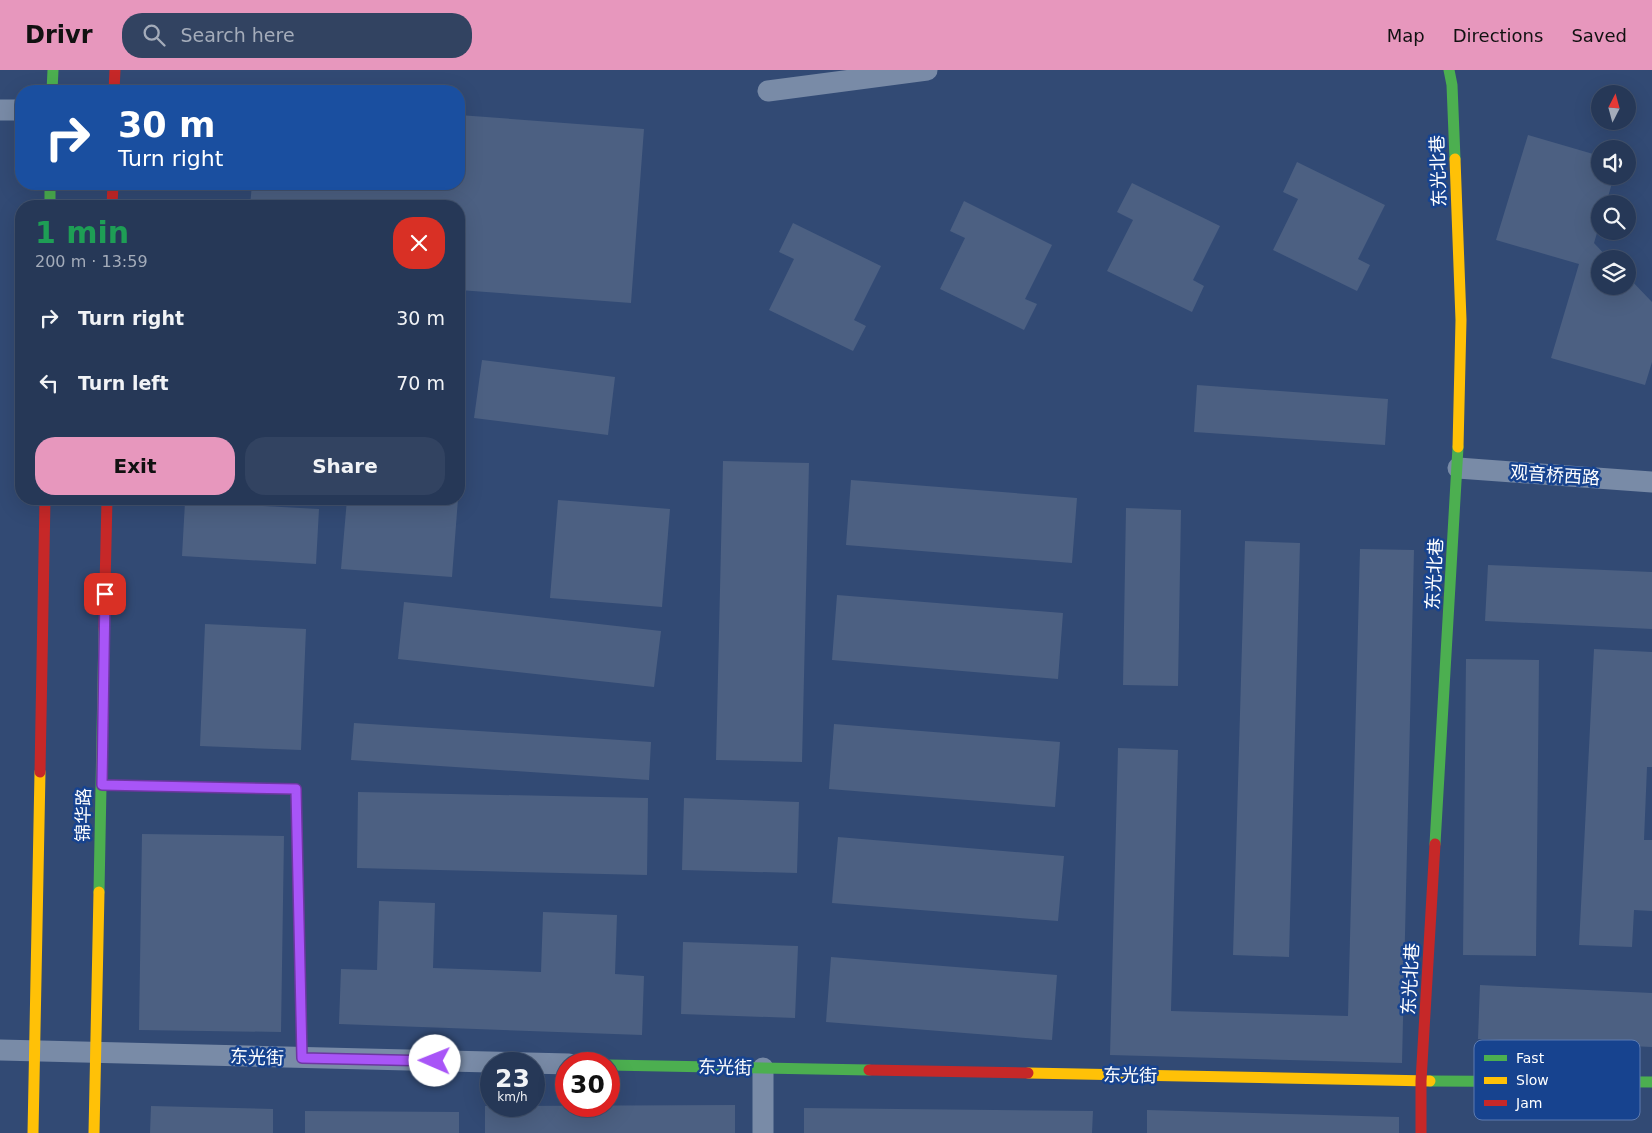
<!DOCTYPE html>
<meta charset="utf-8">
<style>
:root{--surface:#263857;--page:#324361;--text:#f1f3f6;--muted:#a4acba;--line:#42526d;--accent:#e797bd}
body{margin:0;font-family:"DejaVu Sans","Noto Sans SC",sans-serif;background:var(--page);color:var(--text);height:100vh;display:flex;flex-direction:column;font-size:19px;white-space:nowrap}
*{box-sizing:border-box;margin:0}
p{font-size:16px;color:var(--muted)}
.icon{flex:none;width:28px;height:28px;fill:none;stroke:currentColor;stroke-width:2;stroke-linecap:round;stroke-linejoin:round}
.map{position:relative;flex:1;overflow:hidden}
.sheet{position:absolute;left:15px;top:130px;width:450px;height:305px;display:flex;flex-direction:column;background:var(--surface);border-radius:20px;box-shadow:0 5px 20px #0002,0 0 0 1px var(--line)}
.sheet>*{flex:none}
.hud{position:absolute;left:15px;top:15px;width:450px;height:105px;border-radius:20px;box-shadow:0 5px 20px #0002,0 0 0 1px var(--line);background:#1a4fa0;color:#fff;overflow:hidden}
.needle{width:32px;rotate:6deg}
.fabs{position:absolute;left:1591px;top:15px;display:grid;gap:10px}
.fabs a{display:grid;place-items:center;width:45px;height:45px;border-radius:50%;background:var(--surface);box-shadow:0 5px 20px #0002,0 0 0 1px var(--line);font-size:25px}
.speed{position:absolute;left:480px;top:982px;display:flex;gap:10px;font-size:25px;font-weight:700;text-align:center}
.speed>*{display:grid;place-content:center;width:65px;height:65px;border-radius:50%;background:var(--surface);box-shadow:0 5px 20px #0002,0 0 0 1px var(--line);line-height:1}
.speed small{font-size:12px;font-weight:400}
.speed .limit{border:8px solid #d22;background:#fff;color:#111}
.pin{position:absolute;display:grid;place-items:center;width:42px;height:42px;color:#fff;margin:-21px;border-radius:10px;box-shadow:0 2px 8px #0006}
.me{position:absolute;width:55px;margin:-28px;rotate:271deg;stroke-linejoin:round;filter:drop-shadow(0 0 4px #0008)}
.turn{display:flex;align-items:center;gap:18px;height:105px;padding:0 20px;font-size:22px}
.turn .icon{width:65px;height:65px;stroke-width:2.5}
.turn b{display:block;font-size:35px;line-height:42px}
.round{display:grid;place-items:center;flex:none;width:52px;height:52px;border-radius:20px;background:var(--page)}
.headline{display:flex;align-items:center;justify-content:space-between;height:85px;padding:0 20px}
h1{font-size:30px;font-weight:700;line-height:38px;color:#1e9e55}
.button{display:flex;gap:10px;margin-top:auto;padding:10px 20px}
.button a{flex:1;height:58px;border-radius:20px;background:var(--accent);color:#111;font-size:20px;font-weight:700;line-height:58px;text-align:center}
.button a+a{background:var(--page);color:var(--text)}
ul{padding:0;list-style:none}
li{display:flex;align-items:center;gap:15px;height:65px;padding:0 20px}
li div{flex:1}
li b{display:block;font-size:19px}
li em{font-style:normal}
header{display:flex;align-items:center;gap:30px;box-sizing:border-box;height:70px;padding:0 25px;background:var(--accent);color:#111}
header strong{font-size:24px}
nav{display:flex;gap:28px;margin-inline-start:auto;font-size:18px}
.search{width:350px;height:45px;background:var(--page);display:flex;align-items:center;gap:12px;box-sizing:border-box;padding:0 18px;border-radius:20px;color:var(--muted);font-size:19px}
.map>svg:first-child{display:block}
</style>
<header>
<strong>Drivr</strong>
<div class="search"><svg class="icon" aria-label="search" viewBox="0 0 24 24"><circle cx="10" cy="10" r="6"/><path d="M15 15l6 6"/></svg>Search here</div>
<nav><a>Map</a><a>Directions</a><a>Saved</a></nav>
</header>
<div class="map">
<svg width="1652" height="1063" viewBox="0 0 1652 1063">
<rect width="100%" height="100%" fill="#324a74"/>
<path fill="#4c6082" d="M459 45 644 59 631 233 459 220V136H250L252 114H459Z
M1528 65 1600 86V106H1614L1606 134H1600V153L1594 173 1609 189H1600V216H1628V207L1652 232V292L1645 315 1551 288 1579 194 1496 170Z
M1297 92 1385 135 1358 189 1370 195 1357 221 1273 180 1298 129 1283 122Z
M1132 113 1220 156 1193 210 1204 216 1192 242 1107 201 1133 150 1117 142Z
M964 131 1052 175 1025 229 1037 234 1024 260 940 219 965 168 950 161Z
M793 153 881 196 854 250 866 256 853 281 769 240 794 189 779 182Z
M482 290 615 307 608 365 474 348Z
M1197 315 1388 329 1385 375 1194 362Z
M723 391 809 393 802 692 716 690Z
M851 410 1077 428 1072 493 846 475Z
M347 429H458L452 507 341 499Z
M558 430 670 439 662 537 550 528Z
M185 432 319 439 316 494 182 486Z
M1126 438 1181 440 1178 616 1123 615Z
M1245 471 1300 473 1289 887 1233 885Z
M1360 479 1414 480 1402 993 1110 985 1118 678 1178 680 1171 941 1348 946Z
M1488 495 1652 502V559L1485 551Z
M837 525 1063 543 1058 609 832 590Z
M404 532 661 561 654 617 398 589Z
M205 554 306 559 301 680 200 676Z
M1594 579 1652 582V697H1647L1644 770H1652V841L1634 840 1632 877 1579 875Z
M1466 589 1539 590 1536 886 1463 885Z
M354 653 651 672 649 710 351 690Z
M834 654 1060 672 1055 737 829 719Z
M358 722 648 728 647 805 357 798Z
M684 728 799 732 797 803 682 800Z
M142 764 284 766 281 962 139 960Z
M838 767 1064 786 1058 851 832 833Z
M379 831 435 833 433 898 541 902 543 842 617 845 615 904 644 906 642 965 339 954 341 899 377 900Z
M683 872 798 876 795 948 681 944Z
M831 887 1057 905 1052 970 826 952Z
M1480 915 1652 923V977L1478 969Z
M735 1035V1063H485V1036Z
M151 1036 273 1039V1063H150Z
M804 1038 1093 1041 1092 1063H804Z
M1147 1040 1399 1047V1063H1147Z
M305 1041 459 1042V1063H305Z"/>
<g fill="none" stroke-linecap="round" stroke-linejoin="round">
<path stroke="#798ba7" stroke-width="10" d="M102 715 296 719 302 988"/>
<path stroke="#798ba7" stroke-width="21" d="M768 21 927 0
M0 40H21
M1458 398 1652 412
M0 980 569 994
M763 1063V998"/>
<path stroke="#4caf50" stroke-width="11" d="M1449 0 1452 15 1455 89
M52 21 53 0
M50 114V136
M1435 774 1458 377
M99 822 104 559
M609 995 869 1000
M1430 1011 1652 1012"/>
<path stroke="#ffc107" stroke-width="11" d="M1455 89 1461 250 1458 377
M1028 1003 1430 1011
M33 1063 40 702
M94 1063 99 822"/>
<path stroke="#c62828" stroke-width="11" d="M114 21 115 0
M112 136 113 114
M104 559 107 429
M40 702 45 429
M869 1000 1028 1003
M1421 1063V1011L1435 774"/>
</g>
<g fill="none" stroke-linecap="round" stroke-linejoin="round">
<defs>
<path id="route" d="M105 524 102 715 296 719 302 988 435 991"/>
</defs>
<use href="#route" stroke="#6d37a1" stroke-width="12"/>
<use href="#route" stroke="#a855f7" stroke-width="9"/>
</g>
<g text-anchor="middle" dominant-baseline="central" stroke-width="5" stroke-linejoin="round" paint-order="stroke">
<g font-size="18" fill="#fff" stroke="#17438f">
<text transform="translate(1438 101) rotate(-92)">东光北巷</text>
<text transform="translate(1555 405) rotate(4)">观音桥西路</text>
<text transform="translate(1434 504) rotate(-87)">东光北巷</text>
<text transform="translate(83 745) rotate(-89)">锦华路</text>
<text transform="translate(1410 909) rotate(-87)">东光北巷</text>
<text transform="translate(257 987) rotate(2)">东光街</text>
<text transform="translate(725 997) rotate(1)">东光街</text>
<text transform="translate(1130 1005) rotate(1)">东光街</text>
</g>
</g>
<rect x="1474" y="970" width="166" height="80" rx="8" fill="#17438f" stroke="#5d7bb1" stroke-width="1"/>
<rect x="1484" y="985" width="23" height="6" fill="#4caf50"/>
<rect x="1484" y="1007" width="23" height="7" fill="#ffc107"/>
<rect x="1484" y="1030" width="23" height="6" fill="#c62828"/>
<g font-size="14" fill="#fff">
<text x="1516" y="993">Fast</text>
<text x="1516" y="1015">Slow</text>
<text x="1516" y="1038">Jam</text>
</g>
</svg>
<div class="fabs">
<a><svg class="needle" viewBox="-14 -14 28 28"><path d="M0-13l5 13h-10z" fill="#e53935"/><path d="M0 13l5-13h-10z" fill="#a4acba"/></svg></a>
<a><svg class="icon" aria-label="sound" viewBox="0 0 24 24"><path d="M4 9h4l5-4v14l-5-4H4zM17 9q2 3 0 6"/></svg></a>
<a><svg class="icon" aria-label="search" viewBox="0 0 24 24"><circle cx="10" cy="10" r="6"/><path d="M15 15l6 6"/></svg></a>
<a><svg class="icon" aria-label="layers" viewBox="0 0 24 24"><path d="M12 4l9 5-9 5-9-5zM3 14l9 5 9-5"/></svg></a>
</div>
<div class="speed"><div>23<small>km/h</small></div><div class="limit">30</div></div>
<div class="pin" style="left:105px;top:524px;background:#d93025"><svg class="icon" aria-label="arrive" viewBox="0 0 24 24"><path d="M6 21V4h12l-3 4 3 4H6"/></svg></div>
<svg class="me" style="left:435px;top:991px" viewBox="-20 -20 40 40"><circle r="19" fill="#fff"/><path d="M0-13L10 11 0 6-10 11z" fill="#a855f7"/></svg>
<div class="hud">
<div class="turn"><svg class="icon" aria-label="right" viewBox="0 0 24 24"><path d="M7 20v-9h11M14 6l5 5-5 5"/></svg><div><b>30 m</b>Turn right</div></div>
</div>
<section class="sheet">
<div class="headline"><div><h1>1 min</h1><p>200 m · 13:59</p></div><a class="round" style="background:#d93025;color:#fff"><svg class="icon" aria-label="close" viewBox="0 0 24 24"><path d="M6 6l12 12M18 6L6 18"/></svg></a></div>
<ul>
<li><svg class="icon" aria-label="right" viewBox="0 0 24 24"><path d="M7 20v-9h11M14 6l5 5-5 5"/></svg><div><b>Turn right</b></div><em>30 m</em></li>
<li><svg class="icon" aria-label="left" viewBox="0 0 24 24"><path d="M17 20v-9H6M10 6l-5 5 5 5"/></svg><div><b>Turn left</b></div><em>70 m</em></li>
</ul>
<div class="button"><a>Exit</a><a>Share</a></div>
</section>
</div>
